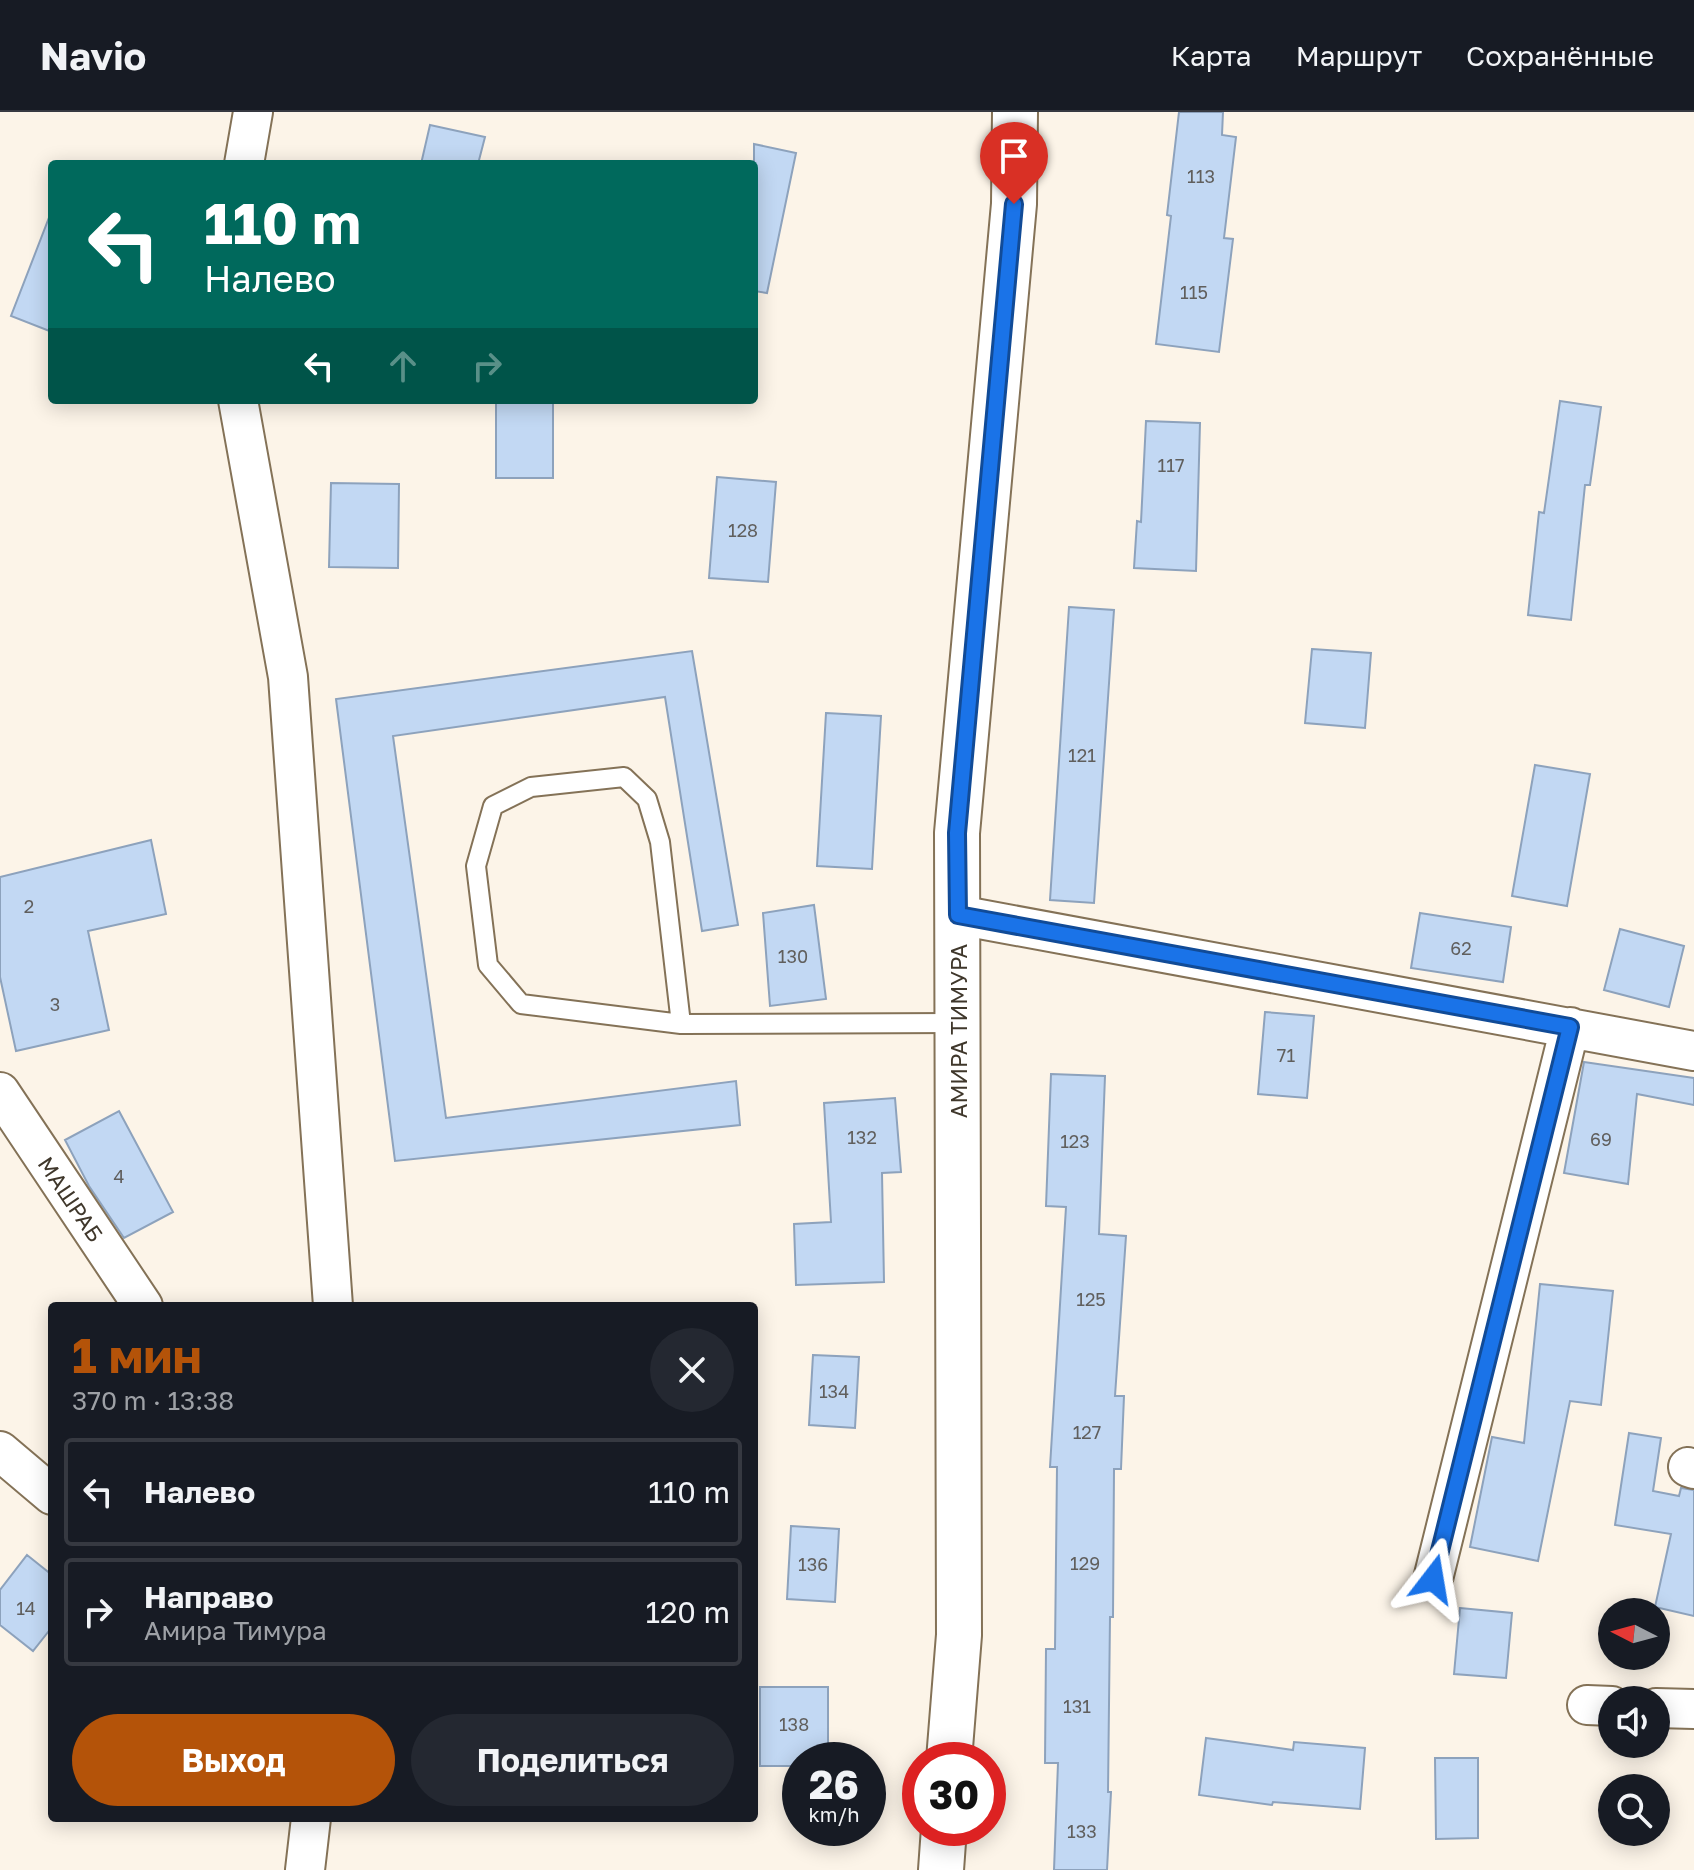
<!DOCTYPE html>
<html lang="ru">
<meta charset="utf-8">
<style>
:root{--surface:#171b24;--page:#242831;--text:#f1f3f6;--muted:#9ea1a6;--line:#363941;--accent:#b45309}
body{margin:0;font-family:"Golos Text",sans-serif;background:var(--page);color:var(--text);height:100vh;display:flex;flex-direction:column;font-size:30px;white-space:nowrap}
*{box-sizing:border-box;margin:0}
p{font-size:26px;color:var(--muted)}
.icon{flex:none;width:44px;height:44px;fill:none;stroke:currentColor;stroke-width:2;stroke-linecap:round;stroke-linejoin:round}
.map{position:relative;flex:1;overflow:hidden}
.panel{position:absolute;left:48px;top:1190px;width:710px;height:520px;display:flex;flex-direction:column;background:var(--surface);border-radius:8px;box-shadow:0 4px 20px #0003}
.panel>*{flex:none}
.hud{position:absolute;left:48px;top:48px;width:710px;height:244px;border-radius:8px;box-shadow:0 4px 20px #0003;background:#00695c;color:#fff;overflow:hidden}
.needle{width:52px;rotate:276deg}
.fabs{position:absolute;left:1598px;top:1486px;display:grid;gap:16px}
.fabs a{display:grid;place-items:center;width:72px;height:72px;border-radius:50%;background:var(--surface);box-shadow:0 4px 20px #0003;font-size:40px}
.speed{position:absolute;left:782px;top:1630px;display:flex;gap:16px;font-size:40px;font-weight:700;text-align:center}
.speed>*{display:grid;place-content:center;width:104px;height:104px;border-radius:50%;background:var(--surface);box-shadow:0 4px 20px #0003;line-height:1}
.speed small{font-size:20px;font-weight:400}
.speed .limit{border:12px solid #d22;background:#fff;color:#111}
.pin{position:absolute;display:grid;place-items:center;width:68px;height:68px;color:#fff;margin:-82px -34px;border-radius:50% 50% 50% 0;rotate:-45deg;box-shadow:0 0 8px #0007}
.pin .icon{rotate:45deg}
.me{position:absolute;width:88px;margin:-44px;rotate:14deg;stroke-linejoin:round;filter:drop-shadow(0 0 6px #0008)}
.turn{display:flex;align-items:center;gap:28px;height:168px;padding:0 24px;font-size:36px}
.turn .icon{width:104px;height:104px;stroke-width:2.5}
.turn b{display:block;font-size:56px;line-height:68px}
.lanes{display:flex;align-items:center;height:76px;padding:0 24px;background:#0003;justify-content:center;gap:40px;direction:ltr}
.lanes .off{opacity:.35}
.round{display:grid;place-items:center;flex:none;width:84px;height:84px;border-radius:42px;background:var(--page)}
.head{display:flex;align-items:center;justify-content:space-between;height:136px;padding:0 24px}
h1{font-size:48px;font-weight:700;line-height:60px;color:var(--accent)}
.cta{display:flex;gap:16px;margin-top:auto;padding:16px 24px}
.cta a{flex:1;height:92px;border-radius:48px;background:var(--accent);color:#fff;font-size:32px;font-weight:700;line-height:92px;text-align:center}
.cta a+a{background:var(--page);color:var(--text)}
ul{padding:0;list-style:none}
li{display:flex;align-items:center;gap:24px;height:108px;margin:0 16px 12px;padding:0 8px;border:4px solid var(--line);border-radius:8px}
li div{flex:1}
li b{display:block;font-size:30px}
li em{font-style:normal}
header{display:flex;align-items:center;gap:48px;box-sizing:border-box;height:112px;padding:0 40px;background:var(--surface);border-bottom:2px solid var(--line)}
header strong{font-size:38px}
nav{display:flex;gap:44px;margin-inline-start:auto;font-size:28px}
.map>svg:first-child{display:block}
</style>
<header>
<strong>Navio</strong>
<nav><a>Карта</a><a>Маршрут</a><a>Сохранённые</a></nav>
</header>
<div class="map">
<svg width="1694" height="1758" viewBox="0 0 1694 1758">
<rect width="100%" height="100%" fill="#fcf4e8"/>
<path fill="#c2d8f3" stroke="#8da2bc" stroke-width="2" d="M1179 0H1223L1222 23 1236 25 1224 126 1233 127 1219 240 1156 232 1171 104 1167 103Z
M430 13 485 25 478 52H421Z
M754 32 796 41 767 181 754 179Z
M50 103H52V220L11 204Z
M1560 289 1601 295 1590 373H1585L1571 508 1528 503 1539 400 1544 401Z
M496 290H553V366H496Z
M1146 309 1200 311 1196 459 1134 456 1137 409 1141 410Z
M717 365 776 370 768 470 709 466Z
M331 371 399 372 398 456 329 455Z
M1069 495 1114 498 1094 791 1050 788Z
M1312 537 1371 541 1365 616 1305 611Z
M692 539 738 813 702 819 665 585 393 624 446 1006 736 969 740 1013 395 1049 336 587Z
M826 601 881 604 872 757 817 754Z
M1535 653 1590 662 1567 794 1512 784Z
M151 728 166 802 88 819 109 918 16 939 0 865V765Z
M814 793 826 887 770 894 763 801Z
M1420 801 1511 815 1503 870 1411 856Z
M1620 817 1684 834 1669 895 1604 878Z
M1265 900 1314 904 1307 986 1258 982Z
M1584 950 1694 966V993L1637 982 1628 1072 1564 1061Z
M1051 962 1105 964 1099 1122 1126 1124 1115 1284H1124L1121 1357H1114L1113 1505H1110L1108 1680H1111L1107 1758H1054L1058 1651H1045L1046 1537H1055L1057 1355H1050L1066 1095 1046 1094Z
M895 986 901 1060 882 1061 884 1170 796 1173 794 1112 831 1110 824 991Z
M119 999 173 1100 124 1126 89 1074 65 1028Z
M1540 1172 1613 1179 1601 1293 1570 1289 1538 1449 1470 1435 1492 1325 1524 1331Z
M813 1243 859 1245 855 1316 809 1313Z
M1629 1321 1661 1326 1653 1379 1679 1384 1681 1376 1694 1378V1504L1655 1495 1671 1422 1615 1413Z
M791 1414 839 1417 835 1490 787 1487Z
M27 1443 52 1463V1515L33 1539 0 1513V1478Z
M1460 1496 1512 1501 1506 1566 1454 1562Z
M760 1575H828V1648H800V1654H760Z
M1206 1626 1293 1638 1294 1630 1365 1636 1360 1697 1273 1690 1272 1693 1199 1683Z
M1435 1646H1478V1726L1436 1727Z"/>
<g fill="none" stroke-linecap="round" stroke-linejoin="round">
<defs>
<path id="lane" d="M681 912 660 730 647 687 624 665 531 675 493 694 476 754 488 853 521 892 681 912 957 911"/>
<path id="street" d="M244 52 253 0
M238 288 288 565 333 1194
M958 803 1694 939
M0 980 143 1194
M0 1339 52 1383
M1688 1355 1694 1357
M1433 1467 1570 915
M1587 1593 1612 1594
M1656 1596 1694 1597
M305 1758 311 1706"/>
<path id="secondary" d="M949 1648 959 1523 957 721 1014 92 1015 0
M941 1758 944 1716"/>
</defs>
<use href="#lane" stroke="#847257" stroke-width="22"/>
<use href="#street" stroke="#847257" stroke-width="42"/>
<use href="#secondary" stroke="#847257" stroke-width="48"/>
<use href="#lane" stroke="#fff" stroke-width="18"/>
<use href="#street" stroke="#fff" stroke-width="38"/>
<use href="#secondary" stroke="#fff" stroke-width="44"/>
</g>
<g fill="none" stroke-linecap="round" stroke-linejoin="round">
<defs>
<path id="route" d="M1014 92 957 721 958 803 1570 915 1433 1467"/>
</defs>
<use href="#route" stroke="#114b97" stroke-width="20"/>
<use href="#route" stroke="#1a73e8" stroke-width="14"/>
</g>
<g text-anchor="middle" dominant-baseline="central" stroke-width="8" stroke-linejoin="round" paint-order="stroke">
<g font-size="18" fill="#605f5d">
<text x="1201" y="64">113</text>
<text x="1194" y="180">115</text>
<text x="1171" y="353">117</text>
<text x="743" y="418">128</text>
<text x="1082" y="643">121</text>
<text x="29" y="794">2</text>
<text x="1461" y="836">62</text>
<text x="793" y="844">130</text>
<text x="55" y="892">3</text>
<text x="1286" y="943">71</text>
<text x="862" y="1025">132</text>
<text x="1601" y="1027">69</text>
<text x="1075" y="1029">123</text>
<text x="119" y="1064">4</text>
<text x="1091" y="1187">125</text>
<text x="834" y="1279">134</text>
<text x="1087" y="1320">127</text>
<text x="1085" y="1451">129</text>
<text x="813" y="1452">136</text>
<text x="26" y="1496">14</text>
<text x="1077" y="1594">131</text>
<text x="794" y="1612">138</text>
<text x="1082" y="1719">133</text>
</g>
<g font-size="22" fill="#3f372b" stroke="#fff">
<text transform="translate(958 919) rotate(-90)">АМИРА ТИМУРА</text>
<text transform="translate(71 1087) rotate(56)">МАШРАБ</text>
</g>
</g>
</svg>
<div class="fabs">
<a><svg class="needle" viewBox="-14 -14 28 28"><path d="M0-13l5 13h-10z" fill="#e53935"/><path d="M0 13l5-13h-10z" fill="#9ea1a6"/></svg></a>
<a><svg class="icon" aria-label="sound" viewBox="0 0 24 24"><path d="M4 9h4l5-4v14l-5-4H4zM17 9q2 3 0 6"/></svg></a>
<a><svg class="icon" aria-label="search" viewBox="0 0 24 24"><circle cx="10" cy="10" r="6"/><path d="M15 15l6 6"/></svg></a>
</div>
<div class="speed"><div>26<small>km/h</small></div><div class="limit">30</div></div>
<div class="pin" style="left:1014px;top:92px;background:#d93025"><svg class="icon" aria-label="arrive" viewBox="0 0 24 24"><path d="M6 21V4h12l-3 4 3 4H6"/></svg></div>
<svg class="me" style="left:1433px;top:1467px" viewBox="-20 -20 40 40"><path d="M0-17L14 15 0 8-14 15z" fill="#1a73e8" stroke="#fff" stroke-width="4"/></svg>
<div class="hud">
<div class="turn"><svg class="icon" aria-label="left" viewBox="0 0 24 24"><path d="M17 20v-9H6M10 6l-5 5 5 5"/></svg><div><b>110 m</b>Налево</div></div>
<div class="lanes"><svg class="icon" aria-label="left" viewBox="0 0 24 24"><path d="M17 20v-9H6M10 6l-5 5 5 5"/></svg><svg class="icon off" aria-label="ahead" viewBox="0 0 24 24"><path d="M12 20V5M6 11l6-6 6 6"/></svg><svg class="icon off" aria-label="right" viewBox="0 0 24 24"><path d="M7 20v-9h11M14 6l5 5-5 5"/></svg></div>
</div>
<section class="panel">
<div class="head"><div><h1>1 мин</h1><p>370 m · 13:38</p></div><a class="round"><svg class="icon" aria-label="close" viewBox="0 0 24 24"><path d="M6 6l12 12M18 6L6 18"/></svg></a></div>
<ul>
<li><svg class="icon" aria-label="left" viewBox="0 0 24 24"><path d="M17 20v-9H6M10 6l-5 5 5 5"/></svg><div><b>Налево</b></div><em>110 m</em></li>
<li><svg class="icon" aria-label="right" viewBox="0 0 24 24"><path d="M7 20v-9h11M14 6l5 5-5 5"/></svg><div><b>Направо</b><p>Амира Тимура</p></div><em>120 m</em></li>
</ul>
<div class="cta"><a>Выход</a><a>Поделиться</a></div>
</section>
</div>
